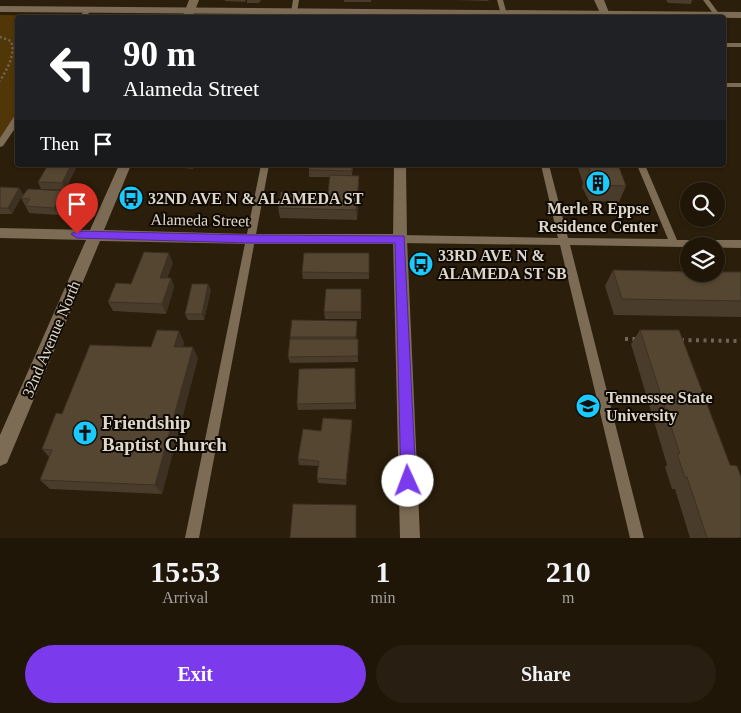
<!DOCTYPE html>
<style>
:root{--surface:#201608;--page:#281f12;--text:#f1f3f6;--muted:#a29f9c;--line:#3d3529;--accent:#7c3aed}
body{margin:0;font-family:"Times New Roman",serif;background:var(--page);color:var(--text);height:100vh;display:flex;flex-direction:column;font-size:19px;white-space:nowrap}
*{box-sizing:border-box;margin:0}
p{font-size:16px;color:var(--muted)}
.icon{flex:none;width:28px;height:28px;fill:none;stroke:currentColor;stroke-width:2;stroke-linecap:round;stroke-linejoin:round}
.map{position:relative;height:538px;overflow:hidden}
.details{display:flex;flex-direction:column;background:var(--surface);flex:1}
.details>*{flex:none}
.guide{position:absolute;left:15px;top:15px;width:711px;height:152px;border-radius:5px;box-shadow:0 1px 4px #0004,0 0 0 1px var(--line);background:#202124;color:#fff;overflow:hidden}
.controls{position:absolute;left:680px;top:182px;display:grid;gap:10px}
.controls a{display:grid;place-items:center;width:45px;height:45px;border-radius:50%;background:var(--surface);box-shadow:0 1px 4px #0004,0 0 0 1px var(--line);font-size:25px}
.pin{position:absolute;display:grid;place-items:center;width:42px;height:42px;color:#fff;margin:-51px -21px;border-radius:50% 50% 50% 0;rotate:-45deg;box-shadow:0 0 5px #0007}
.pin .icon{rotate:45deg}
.me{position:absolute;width:55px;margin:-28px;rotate:358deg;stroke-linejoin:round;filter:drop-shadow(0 0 4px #0008)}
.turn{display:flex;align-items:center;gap:18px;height:105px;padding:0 25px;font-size:22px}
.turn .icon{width:65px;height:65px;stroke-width:2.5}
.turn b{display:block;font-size:35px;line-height:42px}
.then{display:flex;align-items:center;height:48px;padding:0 25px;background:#0003;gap:10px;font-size:19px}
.eta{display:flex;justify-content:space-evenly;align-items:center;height:85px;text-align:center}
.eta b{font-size:30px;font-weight:700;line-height:35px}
.button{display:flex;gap:10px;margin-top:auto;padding:10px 25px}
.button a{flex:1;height:58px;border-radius:30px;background:var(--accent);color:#fff;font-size:20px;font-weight:700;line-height:58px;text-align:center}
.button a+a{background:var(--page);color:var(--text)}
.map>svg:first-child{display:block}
</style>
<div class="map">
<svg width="741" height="538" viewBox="0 0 741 538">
<rect width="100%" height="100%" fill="#2b1e0a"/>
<path fill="#513608" d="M0 15 84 16 82 18H18L17 117 0 144Z"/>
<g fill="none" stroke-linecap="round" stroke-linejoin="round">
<path stroke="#706554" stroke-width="2.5" stroke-dasharray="2 2.5" stroke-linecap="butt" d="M0 37 11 41C16 55 7 69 0 81"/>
<path stroke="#706554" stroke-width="4" stroke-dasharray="3 4.5" stroke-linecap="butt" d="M625 339H637
M681 340 741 341"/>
<path fill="#7c6c56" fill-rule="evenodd" d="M293 0H299L296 18H290Z
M497 0H503L508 18H502Z
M703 0H709L720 15 719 16H715Z
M86 8 91 9 86 18H79Z
M724 43H741V47H724Z
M724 83H741V87H724Z
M15 115H18V124L3 146 0 147V138Z
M261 165H269L199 538H185Z
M541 165H549L568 238 668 239 637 165H645L677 240H741V248L570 245 644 538H630L560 245 400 243 395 239 400 235 558 238Z"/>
<path fill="#7c6c56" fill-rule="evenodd" d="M189 0H199L192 18H182Z
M594 0H604L610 15 608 17H602Z
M119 165H131L104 230 250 234H400L405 235 407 239 405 243 400 244H250L100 241 7 463 0 466V435L86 240 0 238V228L90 230Z"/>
<path fill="#7c6c56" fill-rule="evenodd" d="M0 6 741 12V18L0 12Z
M394 165H406L407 239 420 538H400L393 239Z"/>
</g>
<path fill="#493c2a" d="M225 0H246L245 2 225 1Z
M247 0H261L259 3H247Z
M344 0H371V2H344Z
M455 0H489L488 1Z
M666 0H692L691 4 668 3Z
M172 165H195L193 169 173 167Z
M309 165H353L352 176 359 186 357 220 280 218 278 208 328 193 330 177H309Z
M577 165H621L620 169 626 186 619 202 589 201 582 187 583 183Z
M70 180 66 190 41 189 38 182Z
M0 187 19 188 23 194 12 214H0Z
M21 198H68L58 215 29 213Z
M369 253V279H303L302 272Z
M173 263 167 278H171L174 287 166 314 113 311 108 302 131 284Z
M613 270 741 272V317L614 315 605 286Z
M361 289V319H325L324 312Z
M211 290 204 320H188L185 314Z
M357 321 356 339H358V362L290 363 288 357 290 337Z
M640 330 741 538H690L675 489H672L665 467 667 465 631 344Z
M184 342 183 347 198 358 162 494 50 489 40 480 49 457 42 449 62 414 151 347Z
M355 368 356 409 298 410 297 404Z
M352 426 346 485 318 483 317 478 318 466 299 465 298 459 321 431Z"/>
<path fill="#3c3122" d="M71 165H78L70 180 66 190 62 183Z
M359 176V186L357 220 356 210Z
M19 188 23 194 12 214 8 208Z
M65 191 68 198 58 215 54 208Z
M169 253 173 263 164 287 160 278Z
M171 278 174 287 166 314 162 304Z
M208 284 211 290 204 320 202 314Z
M179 331 184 342 180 358 174 347Z
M193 347 198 358 162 494 155 485Z
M352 420V426L346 485V480Z"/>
<path fill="#554631" stroke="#3c3122" d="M218 16 244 18H217Z
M329 18V17H364V18Z
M48 165H71L62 183 38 182Z
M309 165H352V171L309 170Z
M588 165H618L626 186 595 185 588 171H590Z
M330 175 359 176 356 210 278 208 281 192 328 193Z
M0 187 19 188 8 208H0Z
M28 189 65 191 54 208 25 206 30 199 21 198Z
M144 252 169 253 160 278H171L162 304 108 302 116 283 131 284Z
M304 253H369V273L302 272Z
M613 270 689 272V274H716V272H741V301L622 299Z
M192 284H208L202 314H185Z
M326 289H361V312H324Z
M292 320 357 321 356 337H290Z
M157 330 179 331 174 347H193L155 485 40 480 52 450 42 449 56 413 62 414 90 345 151 347Z
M640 330H679L730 465 737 466 741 477V538H707L687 477H685L677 454H680Z
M290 339H358V356L288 357Z
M355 368V403L297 404 299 369Z
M323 418 352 420 346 480 317 478 319 461 298 459 303 429 321 431Z
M293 504 356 505V538H290Z"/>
<path fill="#7c3aed" stroke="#51269a" d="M77 231 250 235 404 236 416 481 414 486 408 489 403 486 401 481 395 243H250L77 238 71 234Z"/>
<defs>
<symbol id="building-disc" viewBox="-11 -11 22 22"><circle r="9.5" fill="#1acafc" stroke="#0f0903"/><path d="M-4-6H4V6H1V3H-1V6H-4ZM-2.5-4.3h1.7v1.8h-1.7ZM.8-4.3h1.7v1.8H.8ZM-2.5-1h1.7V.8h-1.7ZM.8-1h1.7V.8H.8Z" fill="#111"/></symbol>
<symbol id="bus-disc" viewBox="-11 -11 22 22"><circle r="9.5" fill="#1acafc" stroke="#0f0903"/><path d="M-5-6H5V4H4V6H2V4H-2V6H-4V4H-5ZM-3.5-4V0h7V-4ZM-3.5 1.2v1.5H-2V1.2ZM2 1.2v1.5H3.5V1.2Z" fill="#111"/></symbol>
<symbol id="university-disc" viewBox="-11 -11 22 22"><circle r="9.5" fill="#1acafc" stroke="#0f0903"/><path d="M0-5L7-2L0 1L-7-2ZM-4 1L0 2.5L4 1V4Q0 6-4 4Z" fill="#111"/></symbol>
<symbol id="church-disc" viewBox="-11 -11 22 22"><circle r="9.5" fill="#1acafc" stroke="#0f0903"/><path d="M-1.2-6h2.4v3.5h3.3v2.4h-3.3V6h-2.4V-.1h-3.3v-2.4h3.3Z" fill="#111"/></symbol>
</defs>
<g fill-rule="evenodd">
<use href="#building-disc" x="584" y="169" width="28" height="28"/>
<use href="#bus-disc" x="117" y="184" width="28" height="28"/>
<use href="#bus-disc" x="407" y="250" width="28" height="28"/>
<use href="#university-disc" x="574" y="392" width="28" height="28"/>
<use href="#church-disc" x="71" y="419" width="28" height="28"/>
</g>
<g text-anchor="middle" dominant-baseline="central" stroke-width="4" stroke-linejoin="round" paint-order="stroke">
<g font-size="16" font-weight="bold" fill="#e0d7cb" stroke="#0f0903" text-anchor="start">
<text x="148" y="198">32ND AVE N &amp; ALAMEDA ST</text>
<text x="598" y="208" text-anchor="middle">Merle R Eppse<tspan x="598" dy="18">Residence Center</tspan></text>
<text x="438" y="255">33RD AVE N &amp;<tspan x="438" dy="18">ALAMEDA ST SB</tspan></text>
<text x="606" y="397">Tennessee State<tspan x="606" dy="18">University</tspan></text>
</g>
<g font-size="16" fill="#e0d7cb" stroke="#0f0903">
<text transform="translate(200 220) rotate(1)">Alameda Street</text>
<text transform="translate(51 339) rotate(-67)">32nd Avenue North</text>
</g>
<g font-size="19" font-weight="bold" fill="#e0d7cb" stroke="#0f0903" text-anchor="start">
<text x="102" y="422">Friendship<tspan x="102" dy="22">Baptist Church</tspan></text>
</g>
</g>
</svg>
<div class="controls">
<a><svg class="icon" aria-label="search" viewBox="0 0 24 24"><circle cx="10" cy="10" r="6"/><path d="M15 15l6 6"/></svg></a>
<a><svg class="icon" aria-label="layers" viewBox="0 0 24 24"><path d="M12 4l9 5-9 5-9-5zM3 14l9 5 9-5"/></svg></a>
</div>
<div class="pin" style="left:77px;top:234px;background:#d93025"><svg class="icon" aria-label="arrive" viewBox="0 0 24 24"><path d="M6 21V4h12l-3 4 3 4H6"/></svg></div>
<svg class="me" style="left:408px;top:481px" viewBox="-20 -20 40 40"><circle r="19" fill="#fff"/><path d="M0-13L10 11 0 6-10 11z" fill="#7c3aed"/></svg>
<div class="guide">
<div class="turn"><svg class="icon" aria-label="left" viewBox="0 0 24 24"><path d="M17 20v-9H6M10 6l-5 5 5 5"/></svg><div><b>90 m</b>Alameda Street</div></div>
<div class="then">Then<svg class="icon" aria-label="arrive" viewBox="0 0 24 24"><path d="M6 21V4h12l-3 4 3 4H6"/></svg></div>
</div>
</div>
<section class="details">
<div class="eta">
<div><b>15:53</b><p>Arrival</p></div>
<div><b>1</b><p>min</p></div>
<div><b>210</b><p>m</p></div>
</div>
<div class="button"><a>Exit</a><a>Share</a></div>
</section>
